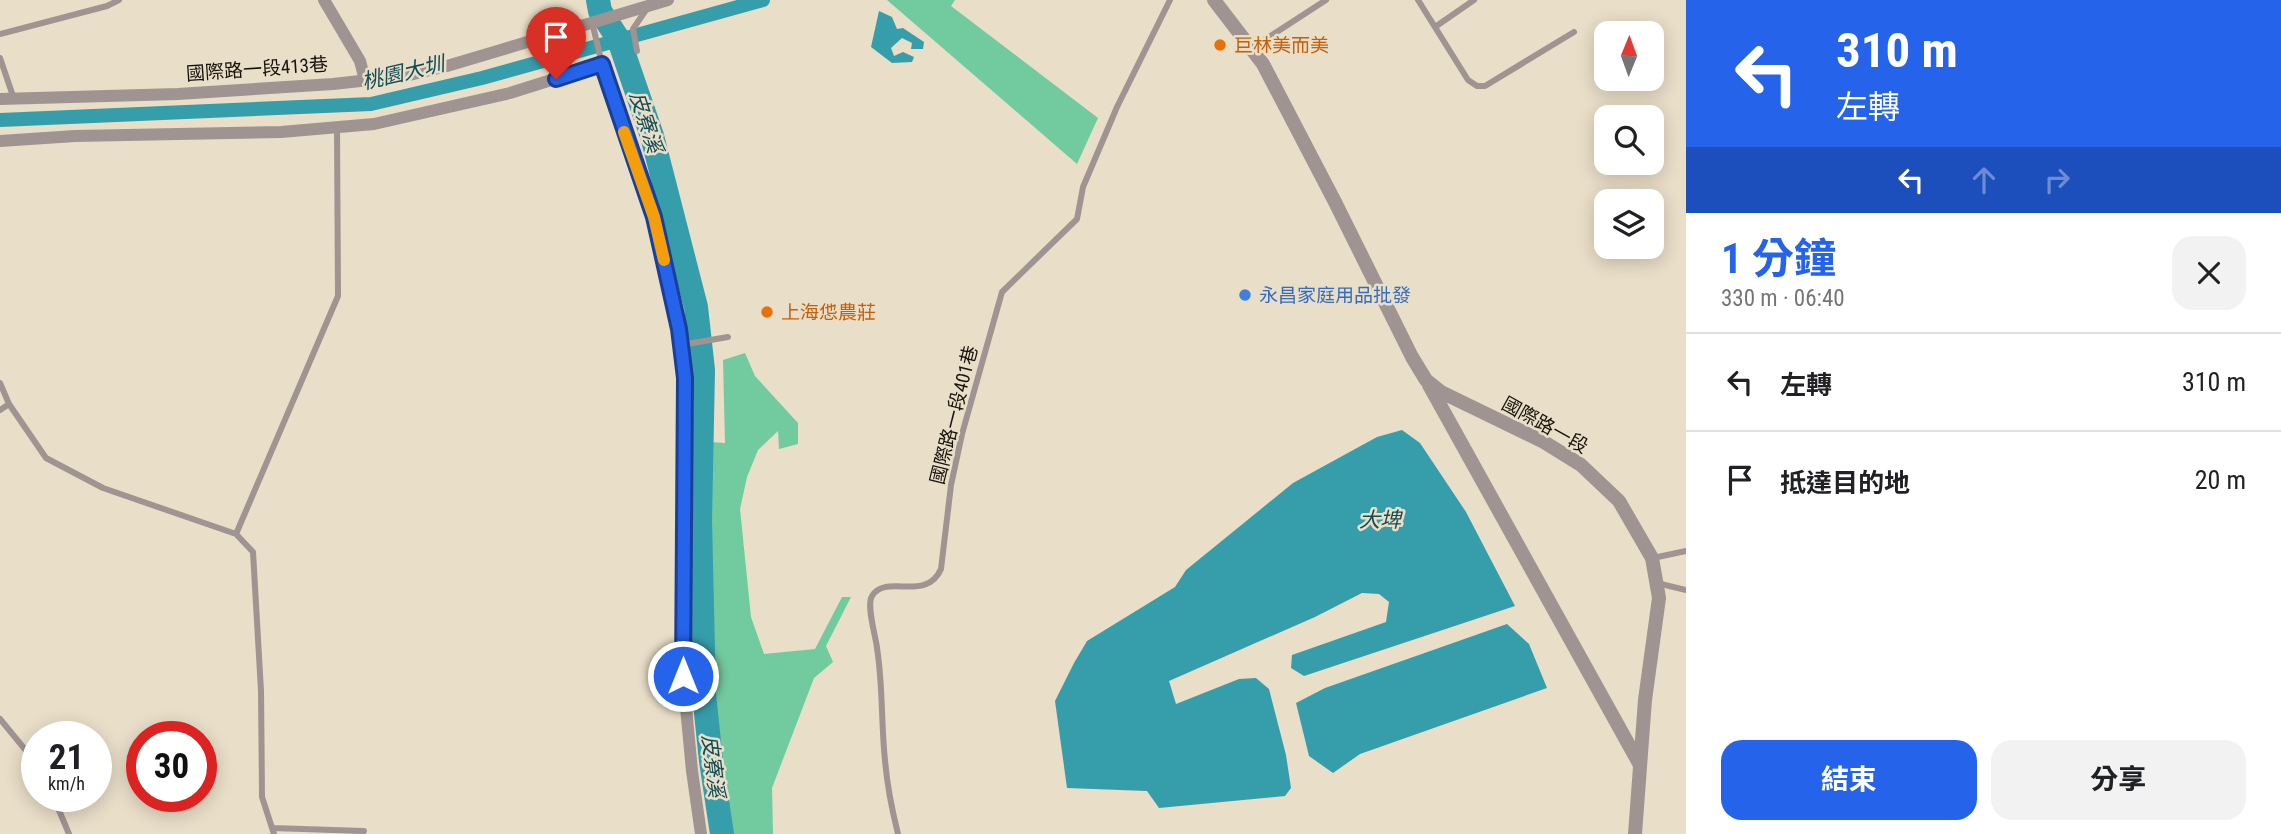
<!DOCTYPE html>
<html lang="zh-TW">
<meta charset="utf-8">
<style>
:root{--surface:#fff;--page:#f2f2f2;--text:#202124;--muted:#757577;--line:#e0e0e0;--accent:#2563eb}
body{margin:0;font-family:"Roboto Condensed","Noto Sans TC",sans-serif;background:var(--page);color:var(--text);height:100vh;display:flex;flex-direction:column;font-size:26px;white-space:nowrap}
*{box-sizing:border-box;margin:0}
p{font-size:23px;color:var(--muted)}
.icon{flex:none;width:38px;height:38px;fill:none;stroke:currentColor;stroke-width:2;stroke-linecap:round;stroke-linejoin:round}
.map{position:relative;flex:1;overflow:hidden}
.drawer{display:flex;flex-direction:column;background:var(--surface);width:595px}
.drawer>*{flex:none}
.banner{background:#2563eb;color:#fff;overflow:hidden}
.needle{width:46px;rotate:1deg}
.tools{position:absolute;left:1594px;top:21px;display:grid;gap:14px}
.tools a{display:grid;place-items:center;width:70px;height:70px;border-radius:14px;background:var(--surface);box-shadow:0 4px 18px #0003;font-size:35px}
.speed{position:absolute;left:21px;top:721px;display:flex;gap:14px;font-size:35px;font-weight:700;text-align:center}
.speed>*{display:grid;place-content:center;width:91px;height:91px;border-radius:50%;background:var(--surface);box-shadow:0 4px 18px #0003;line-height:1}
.speed small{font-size:18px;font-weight:400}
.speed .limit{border:10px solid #d22;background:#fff;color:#111}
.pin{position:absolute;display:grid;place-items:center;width:60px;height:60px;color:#fff;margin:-72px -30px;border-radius:50% 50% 50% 0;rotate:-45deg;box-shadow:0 0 7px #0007}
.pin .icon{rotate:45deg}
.me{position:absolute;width:77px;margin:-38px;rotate:0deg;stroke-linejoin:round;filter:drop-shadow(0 0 5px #0008)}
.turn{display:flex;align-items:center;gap:24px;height:147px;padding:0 35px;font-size:32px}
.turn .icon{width:91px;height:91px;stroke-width:2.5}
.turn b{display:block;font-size:49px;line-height:60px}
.lanes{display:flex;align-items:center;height:66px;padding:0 35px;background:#0003;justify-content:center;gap:35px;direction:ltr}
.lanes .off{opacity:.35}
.round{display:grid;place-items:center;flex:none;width:74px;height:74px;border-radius:21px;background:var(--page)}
.summary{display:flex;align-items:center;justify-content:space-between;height:119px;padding:0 35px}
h1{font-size:42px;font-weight:700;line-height:52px;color:var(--accent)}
.button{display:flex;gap:14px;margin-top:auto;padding:14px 35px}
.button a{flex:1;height:80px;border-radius:21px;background:var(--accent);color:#fff;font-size:28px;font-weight:700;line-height:80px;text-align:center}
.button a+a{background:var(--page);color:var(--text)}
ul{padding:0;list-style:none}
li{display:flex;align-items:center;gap:21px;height:98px;padding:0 35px;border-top:2px solid var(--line)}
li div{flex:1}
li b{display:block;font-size:26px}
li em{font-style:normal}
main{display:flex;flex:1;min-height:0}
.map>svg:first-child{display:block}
</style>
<main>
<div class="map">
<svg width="1686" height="834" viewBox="0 0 1686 834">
<rect width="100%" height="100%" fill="#e9dec8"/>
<path fill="#72ca9f" d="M887 0H955L951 6 1098 118 1077 164Z
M745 353 755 376 798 423V444L779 449 778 431 758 450 747 477 740 509 751 617 764 654 815 649 842 597H851L826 646 833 662 814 678 772 788 773 834H730L710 691 708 470 710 442 725 443 723 360Z"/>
<path fill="#369daa" d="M879 11 892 17 897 29 903 28 924 42 923 49H911L912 43 902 38 891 48 894 56 903 52 914 57 912 62 892 63 871 47Z
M1402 430 1420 443 1466 512 1515 606 1304 676 1291 668 1292 655 1386 622 1389 602 1379 594 1362 593 1315 617 1169 681 1176 704 1239 679 1256 678 1269 689 1286 755 1291 788 1285 796 1159 808 1147 791 1067 788 1055 701 1074 663 1087 641 1175 587 1186 570 1293 483 1377 437Z
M1507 624 1529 644 1547 688 1360 754 1333 773 1309 756 1296 703 1325 688Z"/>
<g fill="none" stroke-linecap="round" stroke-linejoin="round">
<path stroke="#369daa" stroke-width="14" d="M0 120 371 104 482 78 763 0"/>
<path stroke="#369daa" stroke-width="24" d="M598 0 600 11 619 40 652 136 696 307 703 370 700 520 704 694 711 761 722 834"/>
<path stroke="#9f9491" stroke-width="6" d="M1418 0 1468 80 1477 86H1485L1574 32
M592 22 602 64
M1435 27 1474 0
M0 34 107 6 119 0
M1252 48 1326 0
M637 51 633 29 648 7
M0 58 14 99
M681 345 728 337
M0 383 9 404 46 458 103 488 236 534 253 552 261 691 262 797 274 834
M0 410 9 404
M236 534 338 296 337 127
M1653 558 1686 551
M1657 583 1686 590
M0 719 37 764
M53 796 69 834
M272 828 364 831
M898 834C892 810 887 785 885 760 881 723 883 685 877 648 876 637 866 606 872 596 886 573 926 603 941 569L951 485 962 434 1002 292 1077 219 1083 187 1117 107 1170 0"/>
<path stroke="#9f9491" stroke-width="12" d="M324 0 360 61 365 80
M0 99 178 94 333 84 405 76 447 66 668 0
M0 141 75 136 281 132 374 124 510 93 602 64 654 217 679 329 685 378 683 676 692 771 701 834"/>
<path stroke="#9f9491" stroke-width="14" d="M1214 0 1263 64 1335 202 1412 357 1426 380 1441 392 1544 442 1581 465 1619 501 1652 558 1659 598 1645 700 1635 834
M1429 385 1640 765"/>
</g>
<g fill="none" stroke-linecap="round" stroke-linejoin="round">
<defs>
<path id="route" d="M556 79 602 64 654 217 679 329 685 378 683 676"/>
</defs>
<use href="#route" stroke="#184099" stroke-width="18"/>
<use href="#route" stroke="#2563eb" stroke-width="12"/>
<path stroke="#f59e0b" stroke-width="12" d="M624 132 654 217 664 260"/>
</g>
<g fill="#e8710a" stroke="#e9dec8" stroke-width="2.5">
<circle cx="1220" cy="45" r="7"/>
<circle cx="767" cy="312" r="7"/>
</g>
<circle fill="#3f7fe0" stroke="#e9dec8" stroke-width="2.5" cx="1245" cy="295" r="7"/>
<g text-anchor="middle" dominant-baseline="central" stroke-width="5" stroke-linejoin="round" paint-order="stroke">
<g font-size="19" fill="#c56008" stroke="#e9dec8" text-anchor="start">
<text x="1234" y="45">巨林美而美</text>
<text x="781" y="312">上海怹農莊</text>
</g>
<g font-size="19" fill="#17130c" stroke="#e9dec8">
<text transform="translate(257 69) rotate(-4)">國際路一段413巷</text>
<text transform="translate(954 415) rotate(-76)">國際路一段401巷</text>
<text transform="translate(1545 425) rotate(29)">國際路一段</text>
</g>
<g font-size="19" fill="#366cbe" stroke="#e9dec8" text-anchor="start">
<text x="1259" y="295">永昌家庭用品批發</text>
</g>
<g font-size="21" font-style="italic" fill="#124d55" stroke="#e9dec8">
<text transform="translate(403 73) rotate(-13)">桃園大圳</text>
<text transform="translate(646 122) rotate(72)">皮寮溪</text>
<text x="1380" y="520">大埤</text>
<text transform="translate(713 766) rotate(83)">皮寮溪</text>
</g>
</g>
</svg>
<div class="tools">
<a><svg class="needle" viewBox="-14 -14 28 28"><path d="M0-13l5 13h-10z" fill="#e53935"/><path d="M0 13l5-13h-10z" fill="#757577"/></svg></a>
<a><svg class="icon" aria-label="search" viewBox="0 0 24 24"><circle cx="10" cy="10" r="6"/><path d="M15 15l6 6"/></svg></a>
<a><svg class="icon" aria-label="layers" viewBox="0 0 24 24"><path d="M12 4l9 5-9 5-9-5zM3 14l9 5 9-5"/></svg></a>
</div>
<div class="speed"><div>21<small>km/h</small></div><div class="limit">30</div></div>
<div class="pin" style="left:556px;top:79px;background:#d93025"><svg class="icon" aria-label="arrive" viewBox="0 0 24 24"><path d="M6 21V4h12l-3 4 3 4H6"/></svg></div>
<svg class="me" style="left:683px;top:676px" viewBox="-20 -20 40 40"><circle r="17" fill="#2563eb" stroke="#fff" stroke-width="3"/><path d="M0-11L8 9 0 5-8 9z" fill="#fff"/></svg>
</div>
<section class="drawer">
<div class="banner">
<div class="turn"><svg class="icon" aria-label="left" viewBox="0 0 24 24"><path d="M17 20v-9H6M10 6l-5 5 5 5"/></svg><div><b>310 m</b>左轉</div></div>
<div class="lanes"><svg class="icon" aria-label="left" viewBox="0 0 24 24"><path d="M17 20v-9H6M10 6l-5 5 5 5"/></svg><svg class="icon off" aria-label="ahead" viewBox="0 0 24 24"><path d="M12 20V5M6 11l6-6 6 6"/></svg><svg class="icon off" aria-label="right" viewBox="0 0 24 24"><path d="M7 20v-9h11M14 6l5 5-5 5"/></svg></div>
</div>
<div class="summary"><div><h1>1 分鐘</h1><p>330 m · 06:40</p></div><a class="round"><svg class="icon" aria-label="close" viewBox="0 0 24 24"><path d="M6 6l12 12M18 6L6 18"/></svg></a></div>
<ul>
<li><svg class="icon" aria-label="left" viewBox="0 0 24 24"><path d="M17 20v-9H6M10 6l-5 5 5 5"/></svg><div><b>左轉</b></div><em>310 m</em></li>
<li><svg class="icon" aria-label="arrive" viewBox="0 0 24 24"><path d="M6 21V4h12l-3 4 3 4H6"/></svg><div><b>抵達目的地</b></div><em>20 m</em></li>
</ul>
<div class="button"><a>結束</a><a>分享</a></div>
</section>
</main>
